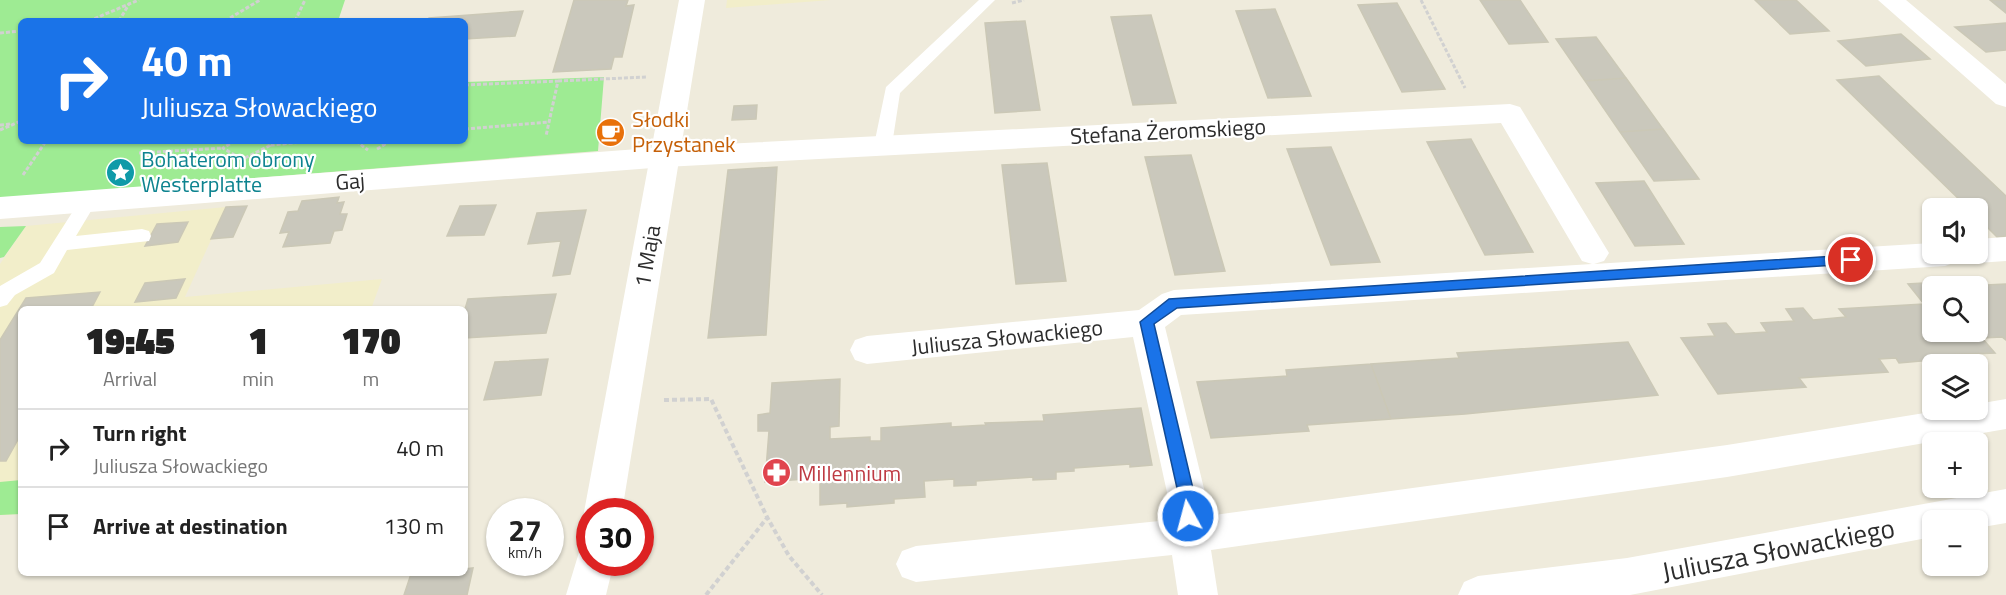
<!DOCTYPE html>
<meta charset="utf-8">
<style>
:root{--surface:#fff;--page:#f6f6f6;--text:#222;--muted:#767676;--line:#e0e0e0}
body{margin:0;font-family:"Titillium Web",sans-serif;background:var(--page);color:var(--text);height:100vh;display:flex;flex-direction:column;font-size:22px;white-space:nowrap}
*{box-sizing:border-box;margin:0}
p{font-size:20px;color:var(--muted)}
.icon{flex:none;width:33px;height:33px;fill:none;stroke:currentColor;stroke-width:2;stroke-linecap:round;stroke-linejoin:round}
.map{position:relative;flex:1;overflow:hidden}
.panel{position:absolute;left:18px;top:306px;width:450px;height:270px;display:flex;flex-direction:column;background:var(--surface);border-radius:9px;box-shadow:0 2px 4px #0004}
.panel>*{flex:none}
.hud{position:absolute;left:18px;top:18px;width:450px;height:126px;border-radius:9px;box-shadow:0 2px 4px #0004;background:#1a73e8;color:#fff;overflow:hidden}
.tools{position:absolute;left:1922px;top:198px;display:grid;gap:12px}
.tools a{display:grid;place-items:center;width:66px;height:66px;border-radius:9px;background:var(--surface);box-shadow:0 2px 4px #0004;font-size:30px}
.speed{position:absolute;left:486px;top:498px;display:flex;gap:12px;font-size:30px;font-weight:700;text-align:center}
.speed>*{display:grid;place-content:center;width:78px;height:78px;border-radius:50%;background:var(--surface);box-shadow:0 2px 4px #0004;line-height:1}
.speed small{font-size:15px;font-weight:400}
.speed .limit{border:9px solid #d22;background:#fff;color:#111}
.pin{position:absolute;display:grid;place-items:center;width:51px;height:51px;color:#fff;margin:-26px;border:3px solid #fff;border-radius:50%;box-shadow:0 2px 6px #0007}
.me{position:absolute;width:66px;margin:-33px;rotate:353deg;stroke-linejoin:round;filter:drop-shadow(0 0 4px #0008)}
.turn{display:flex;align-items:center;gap:21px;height:126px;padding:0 24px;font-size:27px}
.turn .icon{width:78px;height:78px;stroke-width:2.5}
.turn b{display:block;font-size:42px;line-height:51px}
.eta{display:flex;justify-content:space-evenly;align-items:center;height:102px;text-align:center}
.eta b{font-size:36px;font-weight:800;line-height:42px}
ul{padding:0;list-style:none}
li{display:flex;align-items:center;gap:18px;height:78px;padding:0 24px;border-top:2px solid var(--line)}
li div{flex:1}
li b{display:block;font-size:22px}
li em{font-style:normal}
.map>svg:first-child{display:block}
</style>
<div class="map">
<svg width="2006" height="595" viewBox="0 0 2006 595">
<rect width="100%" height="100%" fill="#efebdc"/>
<path fill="#f2eeca" d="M727 0H831L726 8Z
M226 207 185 297 382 279 371 309H21V514L0 515V264L26 226Z"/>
<path fill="#9eeb93" d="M0 0H345L338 21H21V141H465V82L604 77 598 151 0 198Z
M26 226 4 257 0 258V227Z
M21 480V514L0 515V482Z"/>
<path fill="#cac8bc" stroke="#cbc8b6" stroke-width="1.5" d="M574 0H628L626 6 634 5 622 57H614L611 69 553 72Z
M1480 0H1520L1548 42 1509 44Z
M1755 0H1796L1829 31 1790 34Z
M1990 0H2006V13Z
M1397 3 1445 89 1402 92 1358 5Z
M1275 9 1311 96 1268 98 1236 11Z
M523 11 515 36 465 39V21H428L429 18Z
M1151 15 1176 103 1133 105 1111 17Z
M1025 21 1040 110 995 113 985 23Z
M2006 23V50L1986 52 1955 27Z
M1901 34 1930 59 1866 66 1838 41Z
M1596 37 1626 78 1585 81 1556 39Z
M1879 76 2006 196V236L1997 237 1977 217V208H1968L1837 80Z
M1626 78 1663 129 1620 132 1585 81Z
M757 105 756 119 732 120 734 106Z
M1663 129 1699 179 1654 181 1620 132Z
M1471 139 1533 252 1485 255 1427 142Z
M1331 147 1380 262 1331 265 1287 149Z
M1191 155 1225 271 1175 275 1145 157Z
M1047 163 1066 281 1016 284 1002 165Z
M777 167 766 335 708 338 728 170Z
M1644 181 1684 244 1635 246 1596 183Z
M339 197 337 203 344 202 340 214H347L342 230 334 231 330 243 283 247 289 232 280 233 288 212 298 211 302 201Z
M496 205 484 235 447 236 460 206Z
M247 206 233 237 211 239 226 207Z
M586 210 570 274 553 276 561 241 528 244 537 213Z
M188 222 178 242 145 246 157 224Z
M185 279 176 298 135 302 145 283Z
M1941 282 1945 286H1932V332H1977V286H1965L2006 284V340L2002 337 1982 338 1995 353 1941 355 1945 359 1899 363 1896 358 1879 359 1888 372 1799 378 1806 387 1718 394 1681 338 1715 336 1708 324 1726 323 1735 334 1767 332 1761 323 1794 321 1786 309 1803 308 1813 320 1846 317 1839 309 1924 304 1908 284Z
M100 292 91 309H21V434L6 461H0V340L26 298Z
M556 294 546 333 465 338V309L468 299Z
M1628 342 1658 395 1465 414 1391 419 1371 364 1459 358 1457 353Z
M548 359 541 395 484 400 495 362Z
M1371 364 1391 419 1307 425 1309 431 1211 438 1197 382 1287 376 1286 370Z
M840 379 839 426 830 427V439L870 437V441H881V428L951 423V427L986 425 985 423 1044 421 1043 415 1141 408 1152 465 1130 467V464L1074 468V471L1056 472V479L1033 480V477L976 481V485L954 486V479L924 481 925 497 894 499V503L847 507V503L820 505V478L765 482 769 431H758V415L770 413 772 383Z
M473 568 467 595H404L411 574 465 573V569Z"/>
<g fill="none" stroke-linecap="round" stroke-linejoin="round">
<path stroke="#d1d1d1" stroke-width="3" stroke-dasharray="4 2" stroke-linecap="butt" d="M1421 0 1465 88
M1012 3 1024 0
M89 21 129 4
M119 21 129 4 139 0
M225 21 260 0
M295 21 305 0
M0 33 21 31
M558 81 647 77
M465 85 558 81 546 136
M0 125 11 124
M465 129 549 122
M0 130 21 121
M235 141 223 148 241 159
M266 141 271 145 314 141
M356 141 368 150
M377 149 390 141
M139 153 223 148
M245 158 271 145
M23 175 46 141"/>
<path stroke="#d1d1d1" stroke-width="4" stroke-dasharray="5 3" stroke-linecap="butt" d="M664 400 711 399 767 517 789 556 822 595
M706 595 767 518"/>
<path fill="#fff" fill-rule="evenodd" d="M979 0H995L900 93 892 145 889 149H877L874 145 886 87Z
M88 195 94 197 97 201 76 236 142 229 149 231 151 236 149 241 67 250 54 273 15 295 7 305 0 307V286L40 263 82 197Z"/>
<path fill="#fff" fill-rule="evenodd" d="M1878 0H1906L2006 84V107L1996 104Z
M1510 104 1520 107 1609 253 1604 261 1594 264 1932 243V254H1961L1956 262 1945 266 1181 315 1165 327 1206 497 1207 516 1727 445 1943 410H1977V404L2006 399V429L1727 477 1211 550 1218 595H1178L1172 555 916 582 902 577 896 564 902 551 916 546 1169 520 1168 497 1133 337 867 364 855 360 850 350 855 340 867 336 1139 310 1162 294 1174 290 1592 264 1582 261 1501 123 665 167 0 219V197L665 147Z
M2006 237V261L1977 263 1966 259 1963 254H1977V239Z"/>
<path fill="#fff" fill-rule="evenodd" d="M679 0H705L622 512H590V524L584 512Z
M2006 489V523L1977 528V520H1932V537L1630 595H1458L1464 582 1478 576 1627 558Z
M590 545V562H614L606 595H566L580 549Z"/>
</g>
<path fill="#1a73e8" stroke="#114b97" stroke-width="1.5" d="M1851 255 1858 260 1851 264 1177 308 1154 324 1195 497 1196 516 1194 521 1188 524 1182 521 1179 497 1140 322 1169 299Z"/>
<defs>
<symbol id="cafe-disc" viewBox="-11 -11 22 22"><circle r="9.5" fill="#e8710a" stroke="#fff"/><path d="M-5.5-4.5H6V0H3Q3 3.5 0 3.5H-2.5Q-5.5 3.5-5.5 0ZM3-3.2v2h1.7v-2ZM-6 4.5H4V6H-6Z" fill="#fff"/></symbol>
<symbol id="sight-disc" viewBox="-11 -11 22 22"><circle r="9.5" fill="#0f9aa8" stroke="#fff"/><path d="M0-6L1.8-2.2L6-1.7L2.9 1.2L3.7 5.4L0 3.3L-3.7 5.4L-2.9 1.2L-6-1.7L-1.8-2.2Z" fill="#fff"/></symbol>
<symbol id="pharmacy-disc" viewBox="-11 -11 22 22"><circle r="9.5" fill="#e0444e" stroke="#fff"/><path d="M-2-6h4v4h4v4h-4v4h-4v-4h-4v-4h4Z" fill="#fff"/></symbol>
</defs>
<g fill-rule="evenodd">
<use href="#cafe-disc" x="594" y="116" width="33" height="33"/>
<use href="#sight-disc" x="104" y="156" width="33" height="33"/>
<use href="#pharmacy-disc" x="760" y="456" width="33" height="33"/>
</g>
<g text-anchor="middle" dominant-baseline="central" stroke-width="4.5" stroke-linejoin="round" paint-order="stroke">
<g font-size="22" fill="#c56008" stroke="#fff" text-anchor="start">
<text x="632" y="119">Słodki<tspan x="632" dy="25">Przystanek</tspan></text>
</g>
<g font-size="22" fill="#2c2c2c" stroke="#fff">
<text transform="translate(1168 131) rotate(-3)">Stefana Żeromskiego</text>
<text transform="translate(350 181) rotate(-4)">Gaj</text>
<text transform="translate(647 256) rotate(-80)">1 Maja</text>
<text transform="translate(1007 337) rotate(-6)">Juliusza Słowackiego</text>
</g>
<g font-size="22" fill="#0d838f" stroke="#fff" text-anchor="start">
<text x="141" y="159">Bohaterom obrony<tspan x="141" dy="25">Westerplatte</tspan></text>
</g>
<g font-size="22" fill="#be3a42" stroke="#fff" text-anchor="start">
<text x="798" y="473">Millennium</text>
</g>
<g font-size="27" fill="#2c2c2c" stroke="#fff">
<text transform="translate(1778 549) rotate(-11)">Juliusza Słowackiego</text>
</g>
</g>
</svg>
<div class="tools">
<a><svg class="icon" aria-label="sound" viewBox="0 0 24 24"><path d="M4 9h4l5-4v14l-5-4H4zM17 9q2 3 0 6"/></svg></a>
<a><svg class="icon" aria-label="search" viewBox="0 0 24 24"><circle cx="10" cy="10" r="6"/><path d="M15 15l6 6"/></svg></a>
<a><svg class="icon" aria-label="layers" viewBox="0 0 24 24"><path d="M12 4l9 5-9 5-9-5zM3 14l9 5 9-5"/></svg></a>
<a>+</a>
<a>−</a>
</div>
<div class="speed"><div>27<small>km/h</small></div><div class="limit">30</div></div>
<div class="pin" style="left:1851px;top:260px;background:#d93025"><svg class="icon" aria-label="arrive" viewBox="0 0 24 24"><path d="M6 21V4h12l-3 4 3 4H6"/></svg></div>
<svg class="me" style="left:1188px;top:516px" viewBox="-20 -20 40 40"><circle r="17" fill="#1a73e8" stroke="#fff" stroke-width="3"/><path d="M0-11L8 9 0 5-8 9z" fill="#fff"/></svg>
<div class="hud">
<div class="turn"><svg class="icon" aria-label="right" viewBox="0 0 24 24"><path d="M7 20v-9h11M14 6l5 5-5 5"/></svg><div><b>40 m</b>Juliusza Słowackiego</div></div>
</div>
<section class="panel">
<div class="eta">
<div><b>19:45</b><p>Arrival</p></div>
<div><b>1</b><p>min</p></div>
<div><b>170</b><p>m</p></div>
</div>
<ul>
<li><svg class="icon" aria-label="right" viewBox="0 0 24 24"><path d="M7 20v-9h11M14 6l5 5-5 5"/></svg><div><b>Turn right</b><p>Juliusza Słowackiego</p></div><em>40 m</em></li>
<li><svg class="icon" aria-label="arrive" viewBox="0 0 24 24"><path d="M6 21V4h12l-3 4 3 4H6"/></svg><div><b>Arrive at destination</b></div><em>130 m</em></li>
</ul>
</section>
</div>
